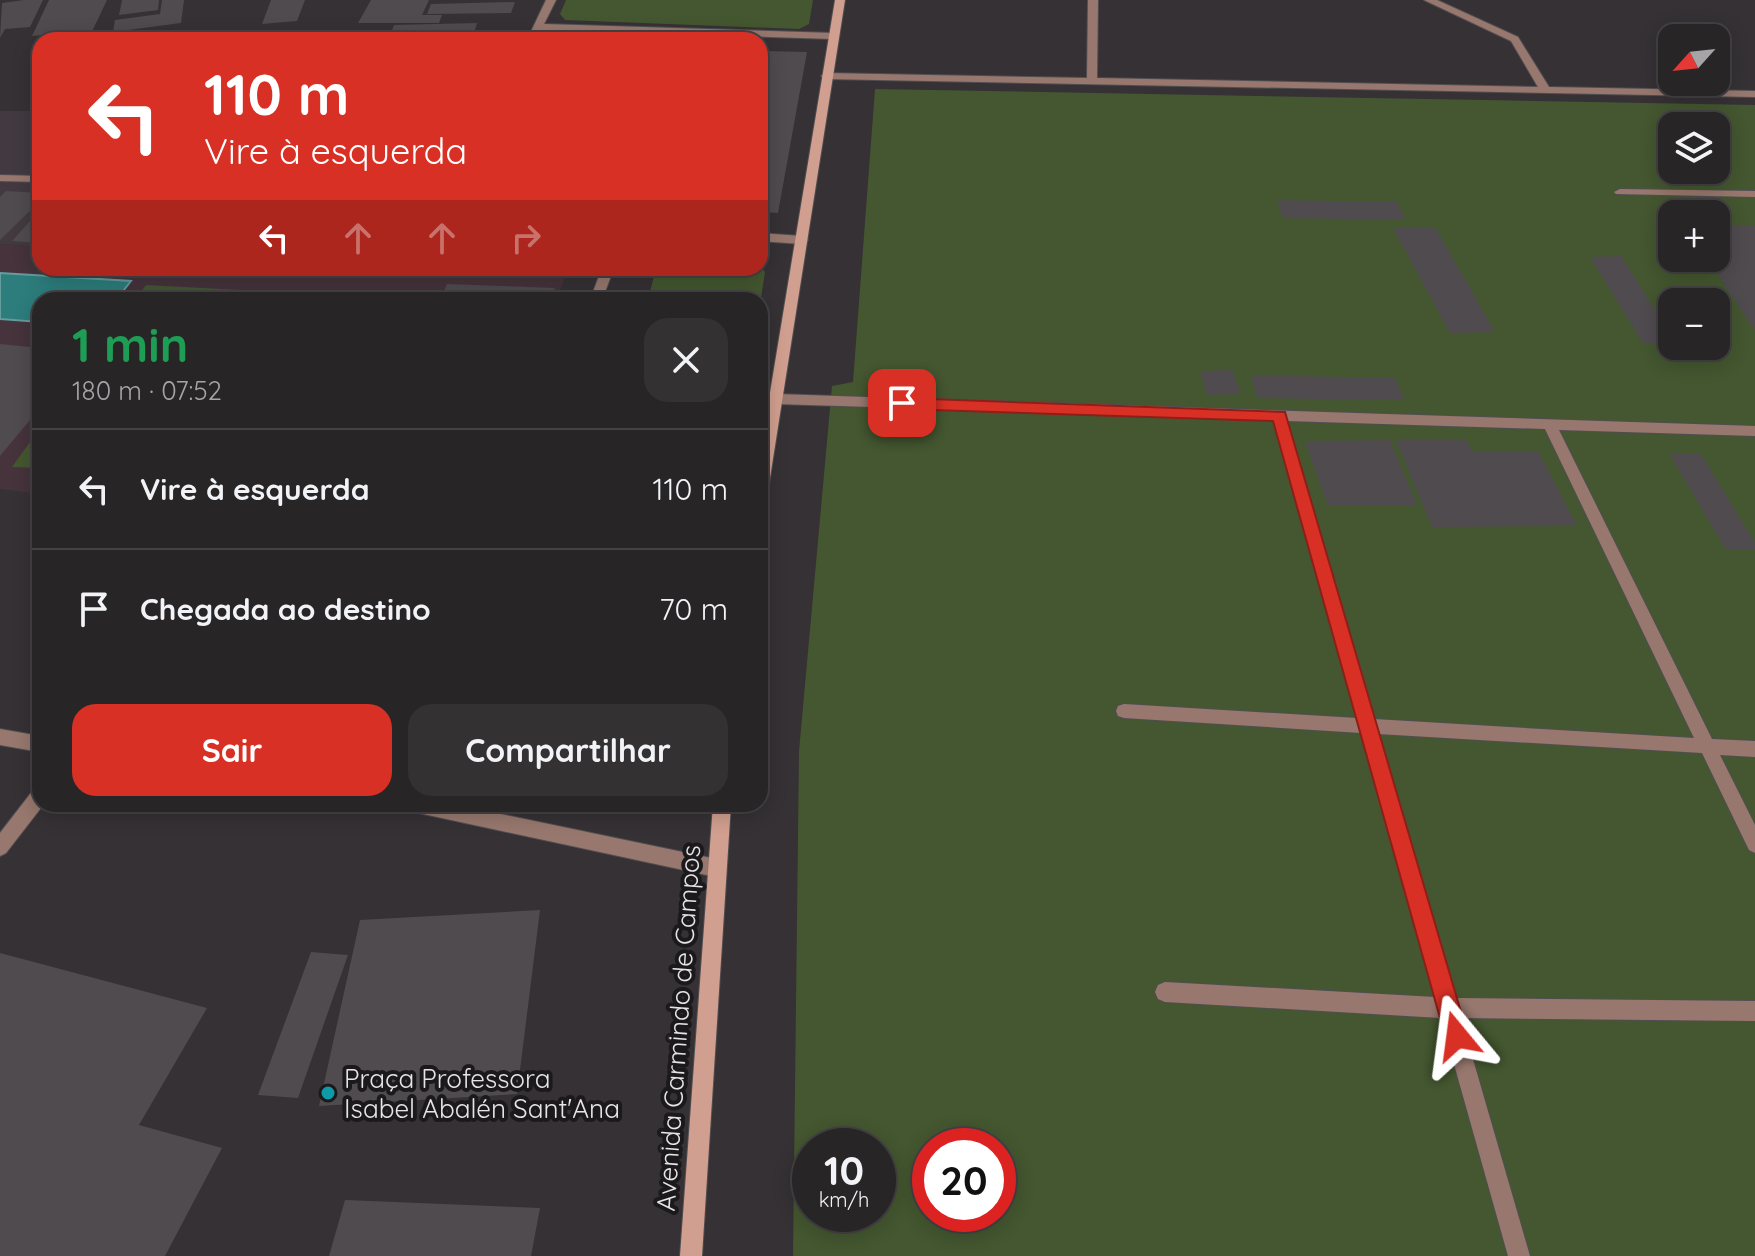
<!DOCTYPE html>
<html lang="pt">
<meta charset="utf-8">
<style>
:root{--surface:#282527;--page:#343133;--text:#f1f3f6;--muted:#a5a5a7;--line:#444244;--accent:#d93025}
body{margin:0;font-family:Quicksand,sans-serif;background:var(--page);color:var(--text);height:100vh;display:flex;flex-direction:column;font-size:30px;white-space:nowrap}
*{box-sizing:border-box;margin:0}
p{font-size:26px;color:var(--muted)}
.icon{flex:none;width:44px;height:44px;fill:none;stroke:currentColor;stroke-width:2;stroke-linecap:round;stroke-linejoin:round}
.map{position:relative;flex:1;overflow:hidden}
.side{position:absolute;left:32px;top:292px;width:736px;height:520px;display:flex;flex-direction:column;background:var(--surface);border-radius:24px;box-shadow:0 4px 20px #0003,0 0 0 2px var(--line)}
.side>*{flex:none}
.hud{position:absolute;left:32px;top:32px;width:736px;height:244px;border-radius:24px;box-shadow:0 4px 20px #0003,0 0 0 2px var(--line);background:#d93025;color:#fff;overflow:hidden}
.needle{width:52px;rotate:243deg}
.tools{position:absolute;left:1658px;top:24px;display:grid;gap:16px}
.tools a{display:grid;place-items:center;width:72px;height:72px;border-radius:16px;background:var(--surface);box-shadow:0 4px 20px #0003,0 0 0 2px var(--line);font-size:40px}
.speed{position:absolute;left:792px;top:1128px;display:flex;gap:16px;font-size:40px;font-weight:700;text-align:center}
.speed>*{display:grid;place-content:center;width:104px;height:104px;border-radius:50%;background:var(--surface);box-shadow:0 4px 20px #0003,0 0 0 2px var(--line);line-height:1}
.speed small{font-size:20px;font-weight:400}
.speed .limit{border:12px solid #d22;background:#fff;color:#111}
.pin{position:absolute;display:grid;place-items:center;width:68px;height:68px;color:#fff;margin:-34px;border-radius:16px;box-shadow:0 4px 12px #0006}
.me{position:absolute;width:88px;margin:-44px;rotate:344deg;stroke-linejoin:round;filter:drop-shadow(0 0 6px #0008)}
.turn{display:flex;align-items:center;gap:28px;height:168px;padding:0 40px;font-size:36px}
.turn .icon{width:104px;height:104px;stroke-width:2.5}
.turn b{display:block;font-size:56px;line-height:68px}
.lanes{display:flex;align-items:center;height:76px;padding:0 40px;background:#0003;justify-content:center;gap:40px;direction:ltr}
.lanes .off{opacity:.35}
.round{display:grid;place-items:center;flex:none;width:84px;height:84px;border-radius:24px;background:var(--page)}
.headline{display:flex;align-items:center;justify-content:space-between;height:136px;padding:0 40px}
h1{font-size:48px;font-weight:800;line-height:60px;color:#1e9e55}
.button{display:flex;gap:16px;margin-top:auto;padding:16px 40px}
.button a{flex:1;height:92px;border-radius:24px;background:var(--accent);color:#fff;font-size:32px;font-weight:800;line-height:92px;text-align:center}
.button a+a{background:var(--page);color:var(--text)}
ul{padding:0;list-style:none}
li{display:flex;align-items:center;gap:24px;height:120px;padding:0 40px;border-top:2px solid var(--line)}
li div{flex:1}
li b{display:block;font-size:30px}
li em{font-style:normal}
.map>svg:first-child{display:block}
</style>
<div class="map">
<svg width="1755" height="1256" viewBox="0 0 1755 1256">
<rect width="100%" height="100%" fill="#353134"/>
<path fill="#423941" d="M0 111H40V247L0 244Z"/>
<path fill="#46333c" d="M0 244 40 247V268H569L556 300H40V494L0 489Z"/>
<path fill="#445730" fill-rule="evenodd" d="M566 0H813L809 24 799 29 565 20 560 14Z
M875 89 1755 105V1256H793L799 751 832 386 853 382ZM1672 126H1716V170H1672ZM1672 214H1716V258H1672ZM1672 302H1716V346H1672ZM810 1146H878V1214H810ZM930 1146H998V1214H930Z
M760 266 765 272 760 304V300H648L656 268Z
M146 285 279 292 274 300H135Z
M40 428V468L12 467Z"/>
<path fill="#2d7d7d" stroke="#659c9d" stroke-width="2" d="M0 273 131 281 116 300H40V322L0 319Z"/>
<path fill="#504b4f" d="M24 0H43L30 27 5 29 0 38 2 3Z
M49 0H107L88 40H62L63 35 80 31 32 36Z
M122 0H159L158 10 119 15Z
M162 0H184L181 23 113 32 115 20 160 14Z
M271 0H305L297 21 262 24Z
M371 0H429L422 15H442L439 23H358Z
M515 2 511 13 427 14 431 4Z
M477 23 472 40H388L394 25Z
M760 51 807 52 778 213 760 212Z
M6 191 40 193V201L0 240V197Z
M1277 200 1397 202 1405 220 1283 218Z
M40 210V243L12 241Z
M1716 225 1755 226V331L1707 258H1716Z
M1435 227 1495 332 1450 333 1393 228Z
M1621 256 1672 337V343H1643L1590 257Z
M447 284 555 288 550 300H440Z
M0 344 40 348V408L0 456Z
M1232 370 1241 394 1207 395 1200 371Z
M1251 375 1395 378 1404 400 1257 398Z
M1466 439 1472 452 1538 451 1577 526 1432 527 1396 440Z
M1390 440 1417 505 1328 506 1305 441Z
M1669 453 1701 454 1755 543V550H1726Z
M540 910 517 1094 319 1106 360 920Z
M311 952 348 955 298 1098 258 1095Z
M0 953 207 1008 139 1125 222 1148 165 1256H0Z
M345 1200 540 1208 531 1256H329Z"/>
<g fill="none" stroke-linecap="round" stroke-linejoin="round">
<defs>
<path id="lane" d="M1088 0H1098L1097 78 1538 87 1511 41 1424 0H1437L1518 37 1549 87 1755 91V97L826 79 821 76 826 73 1087 78Z
M0 175 40 176V182L0 181Z
M1620 189 1755 191V197L1616 194 1614 192Z
M776 394 1755 426V436L1559 430 1712 739 1755 741V757L1720 755 1755 825V853L1749 850 1702 753 1378 734 1455 998 1755 1001V1021L1461 1018 1530 1256H1508L1441 1018 1165 1002 1158 999 1155 992 1158 985 1165 982 1435 997 1361 733 1124 718 1118 716 1116 711 1118 706 1124 704 1357 718 1273 420 778 404 760 412V401ZM1287 421 1545 429 1694 738 1374 719Z"/>
<path id="street" d="M546 0H556L544 24 833 33 838 36 833 39 542 30 537 40H527Z
M760 233 802 236 808 240 802 244 760 241Z
M602 268H614L602 300H590Z
M0 729 40 736V752L0 745Z
M40 787V804H44L6 853 0 856V833L34 789Z
M405 804H453L716 859 723 862 725 868 723 874 716 877 414 812 408 810Z"/>
<path id="secondary" d="M835 0H845L767 497 760 502V453Z
M713 804H731L702 1256H680Z"/>
</defs>
<use href="#lane" stroke="#514e51" stroke-width="2"/>
<use href="#street" stroke="#514e51" stroke-width="2"/>
<use href="#secondary" stroke="#514e51" stroke-width="2"/>
<use href="#lane" fill="#98786e" fill-rule="evenodd"/>
<use href="#street" fill="#98786e" fill-rule="evenodd"/>
<use href="#secondary" fill="#d19f8f" fill-rule="evenodd"/>
</g>
<path fill="#d93025" stroke="#8d1f18" stroke-width="2" d="M902 398 1285 412 1468 1036 1465 1044 1457 1047 1448 1044 1445 1036 1273 421 902 409 894 403Z"/>
<circle fill="#0f9aa8" stroke="#1b191b" stroke-width="3" cx="328" cy="1093" r="8"/>
<g text-anchor="middle" dominant-baseline="central" stroke-width="8" stroke-linejoin="round" paint-order="stroke">
<g font-size="26" fill="#e7e4e7" stroke="#1b191b">
<text transform="translate(678 1028) rotate(-86)">Avenida Carmindo de Campos</text>
</g>
<g font-size="26" fill="#e7e4e7" stroke="#1b191b" text-anchor="start">
<text x="344" y="1078">Praça Professora<tspan x="344" dy="30">Isabel Abalén Sant'Ana</tspan></text>
</g>
</g>
</svg>
<div class="tools">
<a><svg class="needle" viewBox="-14 -14 28 28"><path d="M0-13l5 13h-10z" fill="#e53935"/><path d="M0 13l5-13h-10z" fill="#a5a5a7"/></svg></a>
<a><svg class="icon" aria-label="layers" viewBox="0 0 24 24"><path d="M12 4l9 5-9 5-9-5zM3 14l9 5 9-5"/></svg></a>
<a>+</a>
<a>−</a>
</div>
<div class="speed"><div>10<small>km/h</small></div><div class="limit">20</div></div>
<div class="pin" style="left:902px;top:403px;background:#d93025"><svg class="icon" aria-label="arrive" viewBox="0 0 24 24"><path d="M6 21V4h12l-3 4 3 4H6"/></svg></div>
<svg class="me" style="left:1457px;top:1036px" viewBox="-20 -20 40 40"><path d="M0-17L14 15 0 8-14 15z" fill="#d93025" stroke="#fff" stroke-width="4"/></svg>
<div class="hud">
<div class="turn"><svg class="icon" aria-label="left" viewBox="0 0 24 24"><path d="M17 20v-9H6M10 6l-5 5 5 5"/></svg><div><b>110 m</b>Vire à esquerda</div></div>
<div class="lanes"><svg class="icon" aria-label="left" viewBox="0 0 24 24"><path d="M17 20v-9H6M10 6l-5 5 5 5"/></svg><svg class="icon off" aria-label="ahead" viewBox="0 0 24 24"><path d="M12 20V5M6 11l6-6 6 6"/></svg><svg class="icon off" aria-label="ahead" viewBox="0 0 24 24"><path d="M12 20V5M6 11l6-6 6 6"/></svg><svg class="icon off" aria-label="right" viewBox="0 0 24 24"><path d="M7 20v-9h11M14 6l5 5-5 5"/></svg></div>
</div>
<section class="side">
<div class="headline"><div><h1>1 min</h1><p>180 m · 07:52</p></div><a class="round"><svg class="icon" aria-label="close" viewBox="0 0 24 24"><path d="M6 6l12 12M18 6L6 18"/></svg></a></div>
<ul>
<li><svg class="icon" aria-label="left" viewBox="0 0 24 24"><path d="M17 20v-9H6M10 6l-5 5 5 5"/></svg><div><b>Vire à esquerda</b></div><em>110 m</em></li>
<li><svg class="icon" aria-label="arrive" viewBox="0 0 24 24"><path d="M6 21V4h12l-3 4 3 4H6"/></svg><div><b>Chegada ao destino</b></div><em>70 m</em></li>
</ul>
<div class="button"><a>Sair</a><a>Compartilhar</a></div>
</section>
</div>
